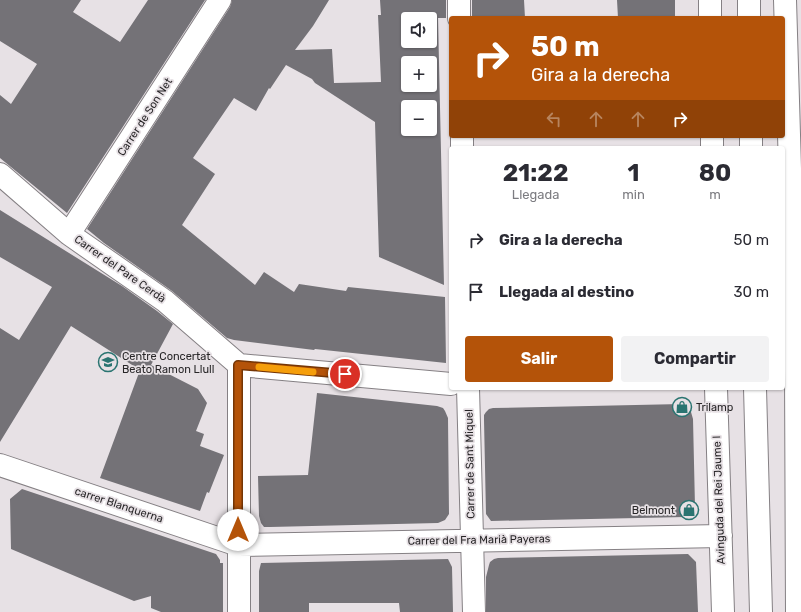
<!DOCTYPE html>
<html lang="es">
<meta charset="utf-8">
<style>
:root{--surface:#fff;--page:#f2f2f3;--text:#2b2b33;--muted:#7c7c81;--accent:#b45309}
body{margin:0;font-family:Rubik,sans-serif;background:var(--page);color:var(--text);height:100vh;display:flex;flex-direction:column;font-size:15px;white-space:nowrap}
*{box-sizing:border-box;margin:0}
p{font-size:13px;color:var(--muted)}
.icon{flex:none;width:22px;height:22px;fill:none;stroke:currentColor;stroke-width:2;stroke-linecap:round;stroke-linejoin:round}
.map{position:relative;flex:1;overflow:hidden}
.side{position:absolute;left:449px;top:146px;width:336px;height:244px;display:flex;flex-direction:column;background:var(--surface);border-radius:4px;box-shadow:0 1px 3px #0004}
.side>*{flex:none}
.guide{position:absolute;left:449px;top:16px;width:336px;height:122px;border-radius:4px;box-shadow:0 1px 3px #0004;background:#b45309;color:#fff;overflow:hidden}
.controls{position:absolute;left:401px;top:12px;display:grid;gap:8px}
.controls a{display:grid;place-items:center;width:36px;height:36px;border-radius:4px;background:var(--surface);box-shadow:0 1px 3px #0004;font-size:20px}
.pin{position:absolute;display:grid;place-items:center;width:34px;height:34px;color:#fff;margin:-17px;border:2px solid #fff;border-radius:50%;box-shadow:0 1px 4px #0007}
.me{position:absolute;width:44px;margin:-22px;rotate:0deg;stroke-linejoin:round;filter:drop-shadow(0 0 3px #0008)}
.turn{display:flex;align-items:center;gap:14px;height:84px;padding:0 16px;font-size:18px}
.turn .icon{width:52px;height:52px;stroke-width:2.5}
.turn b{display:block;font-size:28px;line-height:34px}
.lanes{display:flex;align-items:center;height:38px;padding:0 16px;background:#0003;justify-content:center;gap:20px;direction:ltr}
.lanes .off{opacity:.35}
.eta{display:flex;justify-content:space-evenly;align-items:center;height:68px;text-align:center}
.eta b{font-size:24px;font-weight:700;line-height:28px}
.action{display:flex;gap:8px;margin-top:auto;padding:8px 16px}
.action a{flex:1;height:46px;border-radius:4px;background:var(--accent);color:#fff;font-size:16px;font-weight:700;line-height:46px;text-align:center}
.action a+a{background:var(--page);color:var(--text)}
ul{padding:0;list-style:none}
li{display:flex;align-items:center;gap:12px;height:52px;padding:0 16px}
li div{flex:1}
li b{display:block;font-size:15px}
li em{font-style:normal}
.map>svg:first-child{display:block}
</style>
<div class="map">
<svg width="801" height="612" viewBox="0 0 801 612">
<rect width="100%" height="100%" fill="#e7e1e5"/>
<path fill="#747277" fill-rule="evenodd" d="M0 0H81L73 12 120 42 148 0H205L67 213 0 158V95L11 104 37 64 0 41Z
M232 0H329L313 26 295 50 332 49 334 83 381 82 378 15H381L380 0H446V18H438L444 285 379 257 375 122 315 83 312 79 286 65 270 89 269 88 256 111 234 98 193 158 215 174 182 225 255 285 264 272 294 292 299 284 346 291 348 287 445 297 446 363 315 349 314 350 234 340 227 338 172 291 104 243 87 229 230 7ZM408 19H430V41H408ZM408 63H430V85H408ZM408 107H430V129H408Z
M472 0H524L525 18H472Z
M617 0H675V18H618Z
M0 210 122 286 157 311 173 324 151 365 198 389 207 403 196 431 204 434 200 446 224 455 209 493 207 492 200 511 100 478 140 370 71 326 0 442V328L19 340 52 287 0 257Z
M317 393 437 406 443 408 445 411 448 418 449 514 445 520 438 523 270 527H264L261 523 259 516 258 476 308 475Z
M682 404 691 412 693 419 695 507 685 517 491 521 486 514 484 420V415L486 412 489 409 493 408Z
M22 489 216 554 220 560V563H223V612H161L151 608V596L134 601 11 549 10 499Z
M688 554 696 562 698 612H486V577L489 565 490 562 494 559 498 558Z
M448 559 452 567 453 612H400L399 603H309V612H259V571L261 563Z"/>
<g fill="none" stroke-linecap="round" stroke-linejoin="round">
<defs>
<path id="minor" d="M459 0V18
M710 0V18
M785 0 796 370 797 612
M462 136V148
M712 136V148
M0 174 69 234 165 301 239 365
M69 234 220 0
M239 365V612
M239 365 451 384
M468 388 474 612
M716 388 723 612
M0 465 238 545 721 536"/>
<path id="trunk" d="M749 0V18
M751 136V148
M755 388 761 612"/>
</defs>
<use href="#minor" stroke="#858084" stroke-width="24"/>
<use href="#trunk" stroke="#858084" stroke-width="24"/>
<use href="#minor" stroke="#fff" stroke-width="22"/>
<use href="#trunk" stroke="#fff" stroke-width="22"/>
</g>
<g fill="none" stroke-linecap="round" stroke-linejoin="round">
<defs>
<path id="route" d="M238 530V365L345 374"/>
</defs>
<use href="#route" stroke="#753606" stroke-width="10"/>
<use href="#route" stroke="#b45309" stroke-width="7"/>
<path stroke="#f59e0b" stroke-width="7" d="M259 367 313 372"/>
</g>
<defs>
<symbol id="school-ring" viewBox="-11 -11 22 22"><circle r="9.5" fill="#e7e1e5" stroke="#2a7471" stroke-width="1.5"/><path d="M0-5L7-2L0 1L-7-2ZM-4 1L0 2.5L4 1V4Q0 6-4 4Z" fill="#2a7471"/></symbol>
<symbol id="shop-ring" viewBox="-11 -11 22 22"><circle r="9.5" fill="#e7e1e5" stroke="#2a7471" stroke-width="1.5"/><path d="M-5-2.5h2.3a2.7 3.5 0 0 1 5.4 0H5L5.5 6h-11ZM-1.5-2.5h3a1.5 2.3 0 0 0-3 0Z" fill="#2a7471"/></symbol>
</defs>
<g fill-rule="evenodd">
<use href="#school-ring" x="97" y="351" width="22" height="22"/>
<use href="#shop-ring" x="671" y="396" width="22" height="22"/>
<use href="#shop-ring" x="678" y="499" width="22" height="22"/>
</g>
<g text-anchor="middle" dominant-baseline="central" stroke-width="3.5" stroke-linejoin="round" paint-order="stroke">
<g font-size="11" fill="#282628" stroke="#e7e1e5">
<text transform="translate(145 117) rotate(-57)">Carrer de Son Net</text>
<text transform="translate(120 269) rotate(35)">Carrer del Pare Cerdà</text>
<text transform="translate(470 464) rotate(-91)">Carrer de Sant Miquel</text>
<text transform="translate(719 500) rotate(-92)">Avinguda del Rei Jaume I</text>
<text transform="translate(119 505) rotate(18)">carrer Blanquerna</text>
<text transform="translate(479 540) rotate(-1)">Carrer del Fra Marià Payeras</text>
</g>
<g font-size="11" fill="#282628" stroke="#e7e1e5" text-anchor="start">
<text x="122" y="356">Centre Concertat<tspan x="122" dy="13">Beato Ramon Llull</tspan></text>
<text x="696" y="407">Trilamp</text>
<text x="675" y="510" text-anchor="end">Belmont</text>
</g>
</g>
</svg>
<div class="controls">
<a><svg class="icon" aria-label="sound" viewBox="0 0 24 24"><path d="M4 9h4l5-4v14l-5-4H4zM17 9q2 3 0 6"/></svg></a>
<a>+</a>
<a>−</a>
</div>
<div class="pin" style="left:345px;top:374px;background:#d93025"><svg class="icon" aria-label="arrive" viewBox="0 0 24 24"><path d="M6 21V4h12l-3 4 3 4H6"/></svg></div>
<svg class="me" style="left:238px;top:530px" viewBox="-20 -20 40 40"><circle r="19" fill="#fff"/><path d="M0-13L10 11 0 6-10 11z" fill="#b45309"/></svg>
<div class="guide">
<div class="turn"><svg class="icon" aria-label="right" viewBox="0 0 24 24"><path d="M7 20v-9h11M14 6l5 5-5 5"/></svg><div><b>50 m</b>Gira a la derecha</div></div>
<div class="lanes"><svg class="icon off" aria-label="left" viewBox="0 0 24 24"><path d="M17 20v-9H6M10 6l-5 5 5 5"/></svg><svg class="icon off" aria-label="ahead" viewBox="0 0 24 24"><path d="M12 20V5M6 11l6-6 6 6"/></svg><svg class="icon off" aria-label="ahead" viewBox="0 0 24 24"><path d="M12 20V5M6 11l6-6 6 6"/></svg><svg class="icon" aria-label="right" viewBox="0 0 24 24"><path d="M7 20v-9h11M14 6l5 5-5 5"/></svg></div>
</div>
<section class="side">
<div class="eta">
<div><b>21:22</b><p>Llegada</p></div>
<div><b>1</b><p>min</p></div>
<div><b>80</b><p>m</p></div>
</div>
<ul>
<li><svg class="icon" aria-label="right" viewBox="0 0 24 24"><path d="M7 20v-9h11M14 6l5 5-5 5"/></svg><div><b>Gira a la derecha</b></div><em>50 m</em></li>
<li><svg class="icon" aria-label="arrive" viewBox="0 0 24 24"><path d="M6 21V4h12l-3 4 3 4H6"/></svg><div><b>Llegada al destino</b></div><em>30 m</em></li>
</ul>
<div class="action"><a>Salir</a><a>Compartir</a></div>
</section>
</div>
